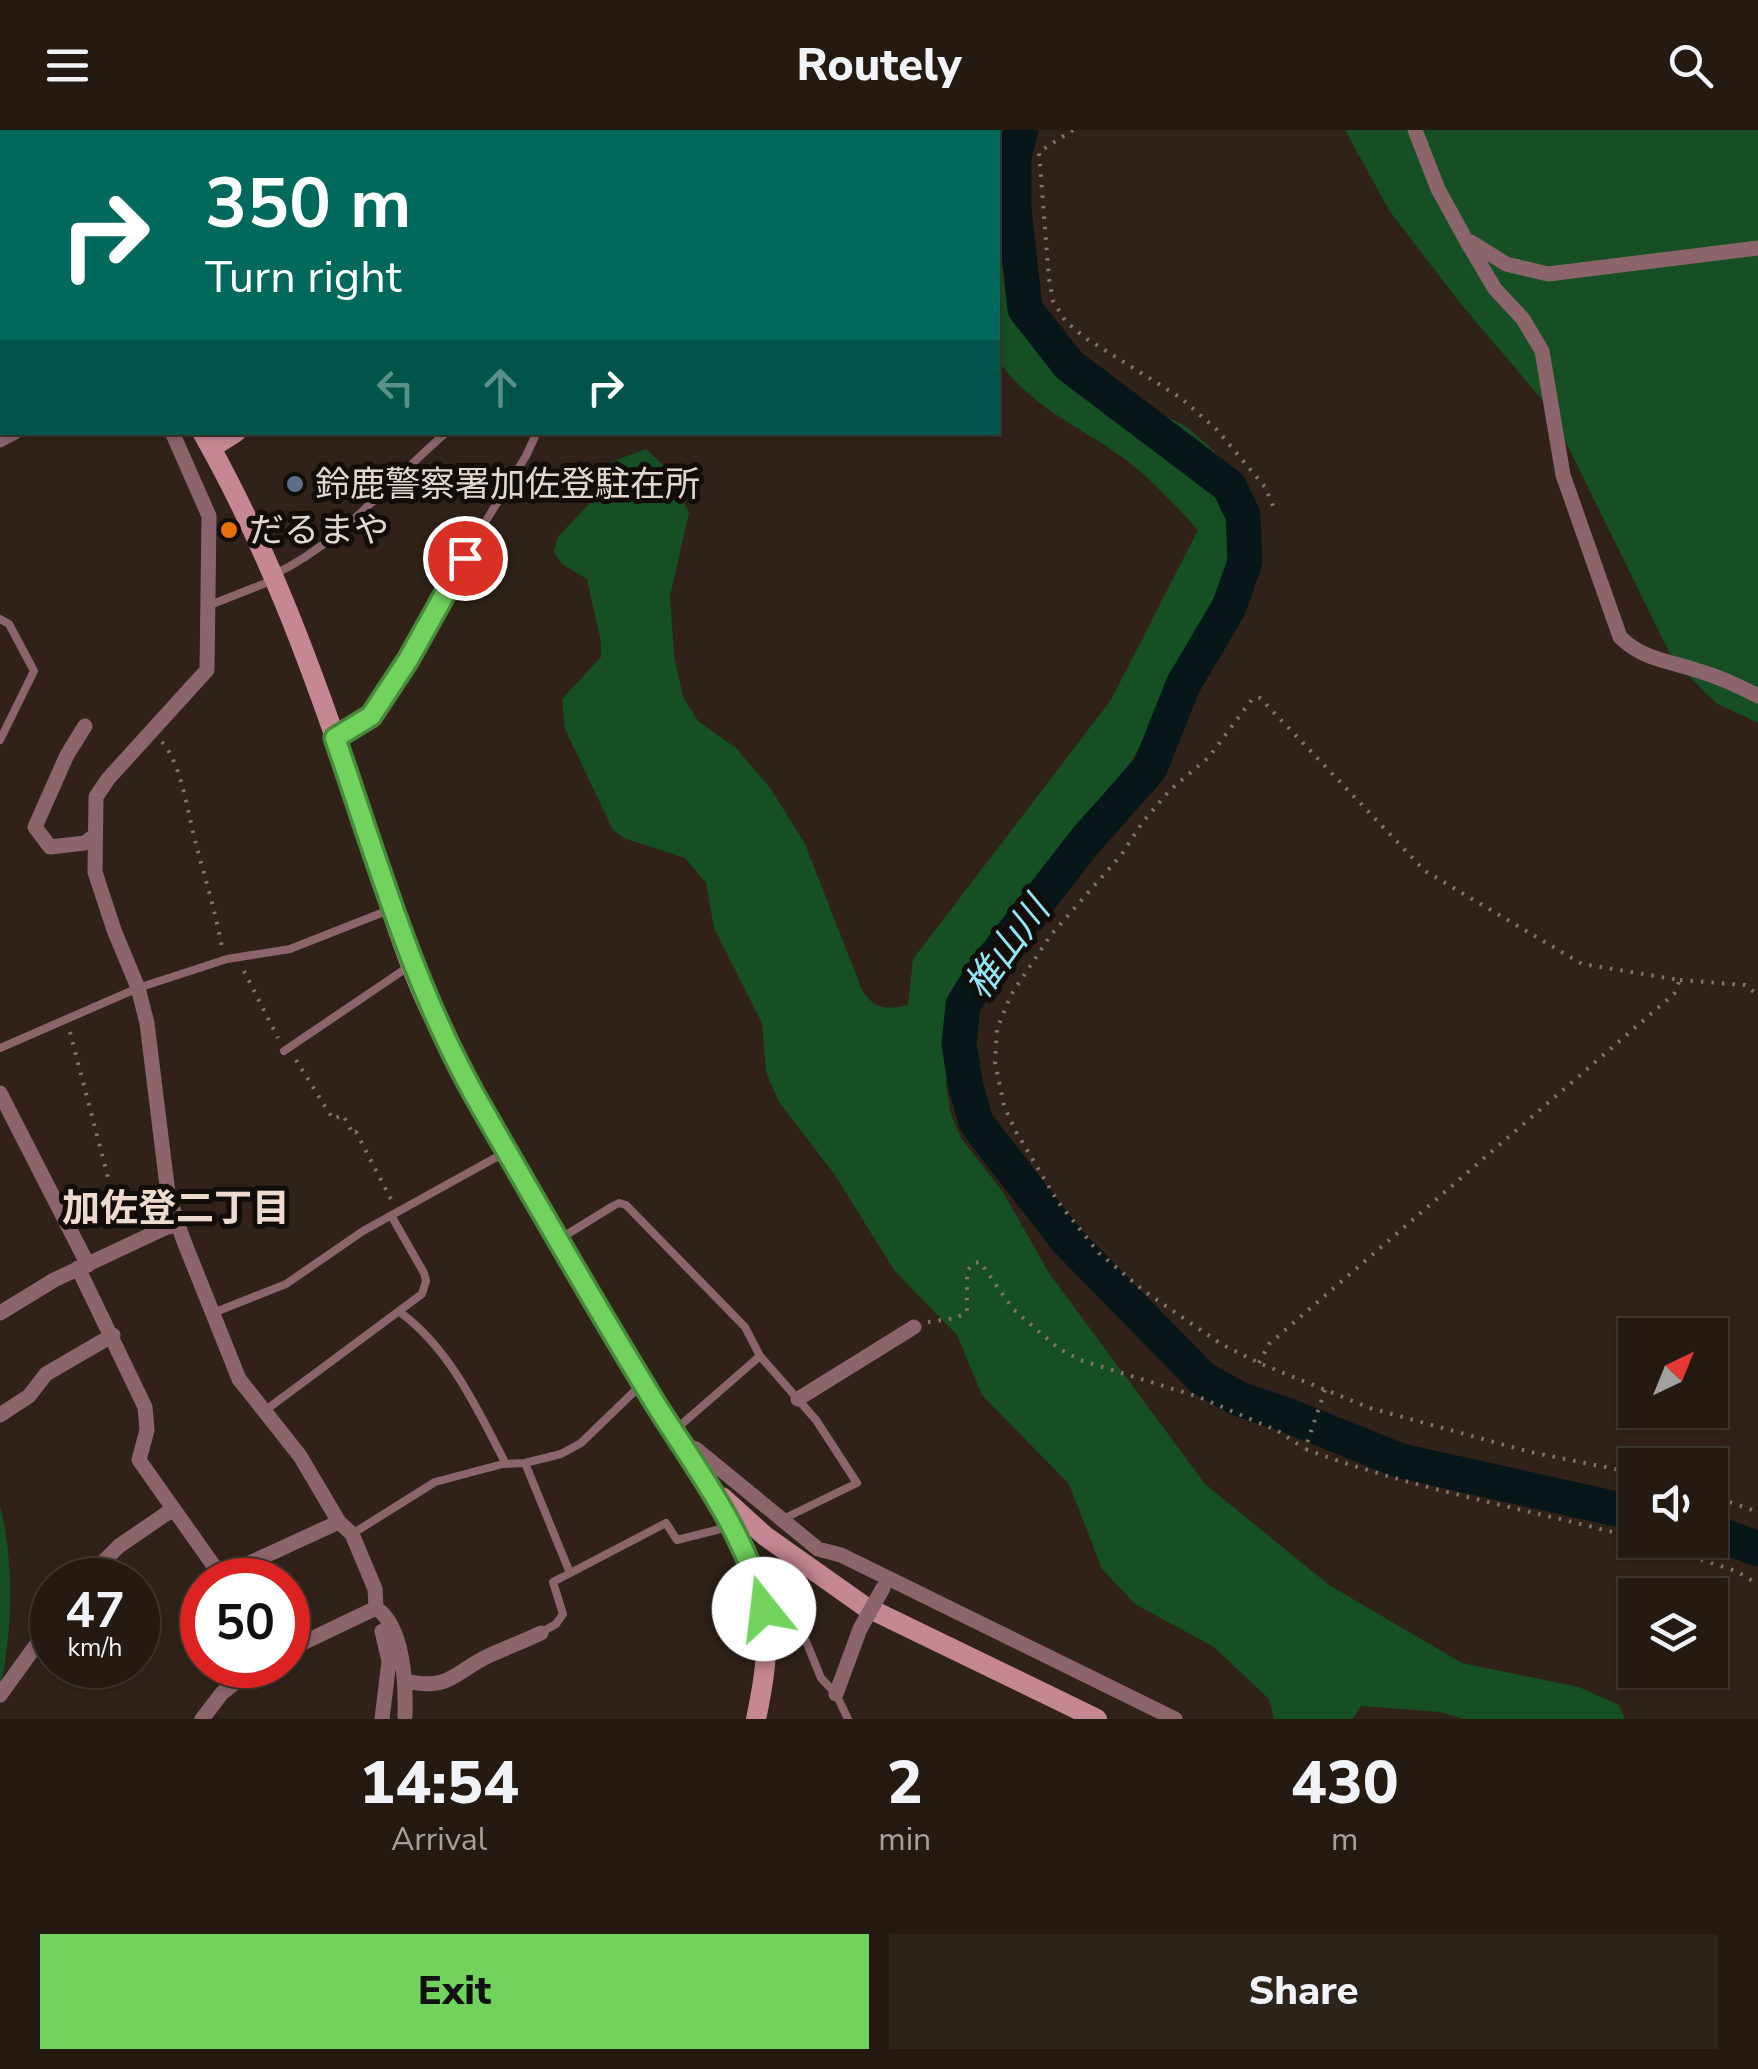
<!DOCTYPE html>
<meta charset="utf-8">
<style>
:root{--surface:#241a12;--page:#2c231b;--text:#f1f3f6;--muted:#a3a19f;--line:#413832;--accent:#71d35e}
body{margin:0;font-family:"Nunito Sans","Noto Sans JP",sans-serif;background:var(--page);color:var(--text);height:100vh;display:flex;flex-direction:column;font-size:38px;white-space:nowrap}
*{box-sizing:border-box;margin:0}
p{font-size:32px;color:var(--muted)}
.icon{flex:none;width:55px;height:55px;fill:none;stroke:currentColor;stroke-width:2;stroke-linecap:round;stroke-linejoin:round}
.map{position:relative;height:1589px;overflow:hidden}
.details{display:flex;flex-direction:column;background:var(--surface);flex:1}
.details>*{flex:none}
.guide{position:absolute;left:0px;top:0px;width:1000px;height:305px;box-shadow:0 2px 8px #0004,0 0 0 2px var(--line);background:#00695c;color:#fff;overflow:hidden}
.needle{width:65px;rotate:43deg}
.buttons{position:absolute;left:1618px;top:1188px;display:grid;gap:20px}
.buttons a{display:grid;place-items:center;width:110px;height:110px;border-radius:0px;background:var(--surface);box-shadow:0 2px 8px #0004,0 0 0 2px var(--line);font-size:50px}
.speed{position:absolute;left:30px;top:1428px;display:flex;gap:20px;font-size:50px;font-weight:700;text-align:center}
.speed>*{display:grid;place-content:center;width:130px;height:130px;border-radius:50%;background:var(--surface);box-shadow:0 2px 8px #0004,0 0 0 2px var(--line);line-height:1}
.speed small{font-size:25px;font-weight:400}
.speed .limit{border:15px solid #d22;background:#fff;color:#111}
.pin{position:absolute;display:grid;place-items:center;width:85px;height:85px;color:#fff;margin:-42px;border:5px solid #fff;border-radius:50%;box-shadow:0 2px 10px #0007}
.me{position:absolute;width:110px;margin:-55px;rotate:344deg;stroke-linejoin:round;filter:drop-shadow(0 0 8px #0008)}
.turn{display:flex;align-items:center;gap:35px;height:210px;padding:0 40px;font-size:45px}
.turn .icon{width:130px;height:130px;stroke-width:2.5}
.turn b{display:block;font-size:70px;line-height:85px}
.lanes{display:flex;align-items:center;height:95px;padding:0 40px;background:#0003;justify-content:center;gap:50px;direction:ltr}
.lanes .off{opacity:.35}
.eta{display:flex;justify-content:space-evenly;align-items:center;height:170px;text-align:center}
.eta b{font-size:60px;font-weight:800;line-height:70px}
.cta{display:flex;gap:20px;margin-top:auto;padding:20px 40px}
.cta a{flex:1;height:115px;border-radius:0px;background:var(--accent);color:#111;font-size:40px;font-weight:800;line-height:115px;text-align:center}
.cta a+a{background:var(--page);color:var(--text)}
header{display:flex;justify-content:space-between;align-items:center;height:130px;padding:0 40px;background:var(--surface);font-size:45px;font-weight:800}
.map>svg:first-child{display:block}
</style>
<header><svg class="icon" aria-label="menu" viewBox="0 0 24 24"><path d="M4 6h16M4 12h16M4 18h16"/></svg>Routely<svg class="icon" aria-label="search" viewBox="0 0 24 24"><circle cx="10" cy="10" r="6"/><path d="M15 15l6 6"/></svg></header>
<div class="map">
<svg width="1758" height="1589" viewBox="0 0 1758 1589">
<rect width="100%" height="100%" fill="#302218"/>
<path fill="#164f24" d="M975 0H1020L1002 114 1014 189 1041 223 1185 296C1202 309 1237 340 1242 361 1250 387 1245 421 1240 447L1132 630 968 835 956 865 950 893 946 953 950 982 961 1008 1003 1062 1049 1143 1205 1354 1329 1455 1462 1533 1579 1557 1619 1575 1625 1589H1463L1440 1582 1361 1576 1353 1589H1274L1269 1569 1214 1517 1135 1474 1102 1439 1069 1354 982 1265 957 1205 894 1140 835 1045 779 972 766 942 762 893 714 798 706 753 685 728 624 708 613 700 565 599 562 569 601 527V512L587 449 562 434 554 422 558 407 599 363 606 334 646 319 667 339 689 383 670 466 674 525 683 567 698 591 736 618 771 659 805 714 862 860C875 880 886 880 908 875L913 829 1111 570 1198 400C1176 376 1151 349 1125 329 1081 297 1030 277 998 230V2Z
M1345 0H1758V593L1716 573 1674 532 1549 278 1460 173 1389 80Z
M0 1376C15 1435 12 1502 0 1561Z"/>
<g fill="none" stroke-linecap="round" stroke-linejoin="round">
<path stroke="#061619" stroke-width="35" d="M1021 0 1014 26V80L1025 179 1069 235 1229 356 1243 385 1245 432 1229 477 1183 555 1150 638 1086 710 984 841 963 875 959 914 966 958 977 994 1067 1110 1202 1248 1239 1269 1284 1284 1401 1331 1635 1383
M1710 1401 1758 1419"/>
<path stroke="#80746b" stroke-width="4" stroke-dasharray="2.5 8" stroke-linecap="butt" d="M1073 0 1039 22 1049 149 1053 171 1066 192 1087 209 1181 268 1217 300 1265 357 1274 378
M162 612C183 636 188 687 197 718 206 751 216 784 222 818
M244 841 278 908
M1680 850 1745 855 1758 865
M70 902 122 1101
M296 930 333 989 343 985 353 1004 356 1002 393 1073
M928 1192 956 1188 967 1182V1141L974 1133 980 1132 1013 1179 1058 1218 1080 1230 1199 1267 1278 1301 1305 1319
M1259 1233 1269 1214 1674 864 1680 850 1582 834 1425 741 1260 568H1253L1209 627 1170 660 1142 693 1122 724 1050 806 1011 865 997 899 995 932 1004 976 1015 1000 1058 1072 1099 1123 1144 1161 1221 1214 1259 1233 1370 1278 1530 1322 1635 1343
M1325 1260 1305 1319C1412 1359 1524 1378 1635 1408
M1710 1365 1758 1382
M1641 1410 1736 1441 1758 1454"/>
<path stroke="#8b646c" stroke-width="8" d="M433 2V0
M273 445C343 412 389 351 447 302
M210 475 271 451
M0 489 9 494 34 541 0 610
M336 608 371 586 408 530 484 394 526 326 537 302
M0 918 138 858 227 829 290 819 389 780
M284 921 408 837
M558 1110 613 1076 619 1073 626 1075 745 1197 760 1226 675 1300
M213 1183 286 1154 363 1101 504 1023
M401 1183C451 1220 478 1281 506 1334
M760 1226 816 1290 857 1353 781 1390
M263 1282 422 1164 426 1151 424 1143 392 1087
M525 1333 570 1443
M352 1404 435 1352 503 1334 525 1333 561 1324 581 1313 642 1254
M542 1502 556 1494 563 1484 553 1452 666 1393 677 1410 732 1396
M806 1511 821 1548 836 1564 848 1589"/>
<path stroke="#8b646c" stroke-width="15" d="M40 0 41 2
M548 0 549 2
M1415 0 1438 59 1466 110 1495 159 1523 189 1542 221 1563 345 1620 507C1643 530 1670 531 1699 541 1720 547 1739 556 1758 566
M1471 112 1506 134 1548 144 1758 118
M0 225 2 226
M172 302 209 386 207 540 108 649 96 667 95 742 114 800 138 858 147 893 168 1064 183 1109 239 1249 300 1326 339 1392 352 1404 375 1459 376 1478 288 1520
M0 310 15 302
M85 596 67 625 35 697 50 717 85 713 95 705
M0 963 88 1135
M78 1138 145 1277 147 1300 139 1330 221 1446 339 1392
M0 1183 54 1150 167 1097 179 1095
M798 1269 914 1197
M0 1285 29 1266 46 1244 113 1205
M682 1314 696 1319 818 1419 841 1425 1175 1589
M85 1450 119 1416 173 1379
M376 1478C404 1496 406 1555 405 1586
M406 1551C450 1561 453 1543 488 1526 506 1518 524 1511 541 1503
M836 1564 860 1499
M0 1565 52 1493
M202 1589 222 1563 258 1535
M382 1589 389 1531 382 1501"/>
<path stroke="#c58794" stroke-width="20" d="M195 0V2
M690 2 693 0
M202 302C266 414 311 535 352 657 377 730 396 808 429 878 443 907 459 937 475 965 532 1068 593 1170 654 1272 690 1332 738 1387 758 1455 772 1502 766 1542 756 1589
M211 318 236 302
M722 1367 765 1406 864 1476 1097 1589"/>
<path stroke="#8b646c" stroke-width="15" d="M860 1499 883 1458"/>
</g>
<g fill="none" stroke-linecap="round" stroke-linejoin="round">
<defs>
<path id="route" d="M465 428 408 530 371 586 335 608C377 730 412 853 475 966 534 1069 593 1172 655 1273 697 1340 745 1401 764 1479"/>
</defs>
<use href="#route" stroke="#49893d" stroke-width="25"/>
<use href="#route" stroke="#71d35e" stroke-width="18"/>
</g>
<circle fill="#5c6f8a" stroke="#130d09" stroke-width="4" cx="295" cy="354" r="10"/>
<circle fill="#e8710a" stroke="#130d09" stroke-width="4" cx="229" cy="400" r="10"/>
<g text-anchor="middle" dominant-baseline="central" stroke-width="10" stroke-linejoin="round" paint-order="stroke">
<g font-size="35" fill="#e0d7d0" stroke="#130d09" text-anchor="start">
<text x="315" y="354">鈴鹿警察署加佐登駐在所</text>
<text x="249" y="400">だるまや</text>
</g>
<g font-size="38" font-style="italic" fill="#90e6f7" stroke="#130d09">
<text transform="translate(1007 818) rotate(-54)">椎山川</text>
</g>
<g font-size="38" font-weight="bold" fill="#eedbce" stroke="#130d09">
<text x="176" y="1078">加佐登二丁目</text>
</g>
</g>
</svg>
<div class="buttons">
<a><svg class="needle" viewBox="-14 -14 28 28"><path d="M0-13l5 13h-10z" fill="#e53935"/><path d="M0 13l5-13h-10z" fill="#a3a19f"/></svg></a>
<a><svg class="icon" aria-label="sound" viewBox="0 0 24 24"><path d="M4 9h4l5-4v14l-5-4H4zM17 9q2 3 0 6"/></svg></a>
<a><svg class="icon" aria-label="layers" viewBox="0 0 24 24"><path d="M12 4l9 5-9 5-9-5zM3 14l9 5 9-5"/></svg></a>
</div>
<div class="speed"><div>47<small>km/h</small></div><div class="limit">50</div></div>
<div class="pin" style="left:465px;top:428px;background:#d93025"><svg class="icon" aria-label="arrive" viewBox="0 0 24 24"><path d="M6 21V4h12l-3 4 3 4H6"/></svg></div>
<svg class="me" style="left:764px;top:1479px" viewBox="-20 -20 40 40"><circle r="19" fill="#fff"/><path d="M0-13L10 11 0 6-10 11z" fill="#71d35e"/></svg>
<div class="guide">
<div class="turn"><svg class="icon" aria-label="right" viewBox="0 0 24 24"><path d="M7 20v-9h11M14 6l5 5-5 5"/></svg><div><b>350 m</b>Turn right</div></div>
<div class="lanes"><svg class="icon off" aria-label="left" viewBox="0 0 24 24"><path d="M17 20v-9H6M10 6l-5 5 5 5"/></svg><svg class="icon off" aria-label="ahead" viewBox="0 0 24 24"><path d="M12 20V5M6 11l6-6 6 6"/></svg><svg class="icon" aria-label="right" viewBox="0 0 24 24"><path d="M7 20v-9h11M14 6l5 5-5 5"/></svg></div>
</div>
</div>
<section class="details">
<div class="eta">
<div><b>14:54</b><p>Arrival</p></div>
<div><b>2</b><p>min</p></div>
<div><b>430</b><p>m</p></div>
</div>
<div class="cta"><a>Exit</a><a>Share</a></div>
</section>
